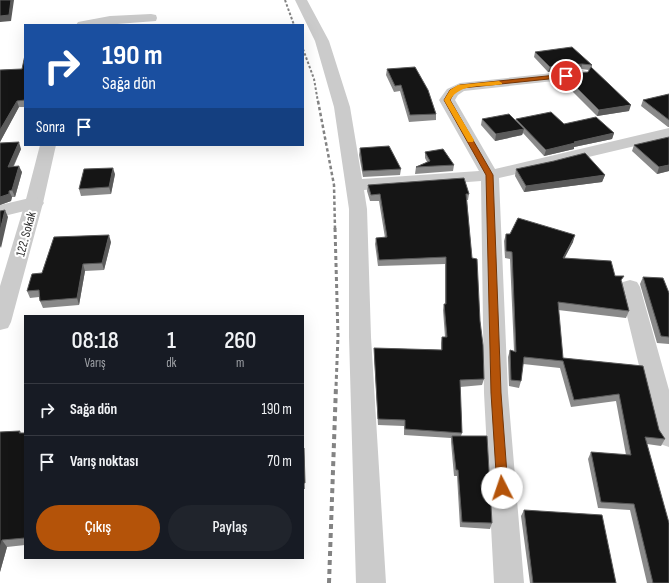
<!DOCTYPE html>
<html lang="tr">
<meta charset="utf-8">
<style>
:root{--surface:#171b24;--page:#20242c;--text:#f1f3f6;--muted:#9ea1a6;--line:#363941;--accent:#b45309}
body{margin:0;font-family:"Sofia Sans Condensed",sans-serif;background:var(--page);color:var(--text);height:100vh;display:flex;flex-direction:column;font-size:15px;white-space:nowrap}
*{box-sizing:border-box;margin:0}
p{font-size:13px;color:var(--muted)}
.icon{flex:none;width:22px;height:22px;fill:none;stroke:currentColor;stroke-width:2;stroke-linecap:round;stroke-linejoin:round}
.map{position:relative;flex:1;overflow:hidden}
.details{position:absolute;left:24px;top:315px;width:280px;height:244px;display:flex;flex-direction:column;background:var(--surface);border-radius:0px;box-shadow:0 4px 16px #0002}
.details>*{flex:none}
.guide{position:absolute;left:24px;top:24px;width:280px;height:122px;border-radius:0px;box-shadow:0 4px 16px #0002;background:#1a4fa0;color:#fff;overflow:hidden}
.pin{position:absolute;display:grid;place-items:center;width:34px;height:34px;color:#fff;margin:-17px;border:2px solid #fff;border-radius:50%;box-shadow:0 1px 4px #0007}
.me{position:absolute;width:44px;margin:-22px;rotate:356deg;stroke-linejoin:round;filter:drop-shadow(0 0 3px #0008)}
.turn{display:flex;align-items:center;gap:14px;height:84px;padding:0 12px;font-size:18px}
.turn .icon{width:52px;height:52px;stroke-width:2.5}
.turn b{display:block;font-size:28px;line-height:34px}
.then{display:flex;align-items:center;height:38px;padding:0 12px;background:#0003;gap:8px;font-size:15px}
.eta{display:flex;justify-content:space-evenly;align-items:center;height:68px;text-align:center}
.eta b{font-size:24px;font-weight:600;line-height:28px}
.button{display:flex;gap:8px;margin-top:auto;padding:8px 12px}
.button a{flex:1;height:46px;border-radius:24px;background:var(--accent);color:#fff;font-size:16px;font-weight:600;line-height:46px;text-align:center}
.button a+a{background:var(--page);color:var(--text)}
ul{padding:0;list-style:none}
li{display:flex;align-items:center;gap:12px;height:52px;padding:0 12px;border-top:1px solid var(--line)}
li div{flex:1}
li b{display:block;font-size:15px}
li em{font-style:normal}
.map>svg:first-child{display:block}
</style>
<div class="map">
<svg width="669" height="583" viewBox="0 0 669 583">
<rect width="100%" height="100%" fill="#fff"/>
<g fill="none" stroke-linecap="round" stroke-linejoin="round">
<path fill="#cbcbcb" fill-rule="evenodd" d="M295 0H307L329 41 350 107 362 179 479 171 439 100 447 89 460 83 581 70 586 71 588 74 586 77 581 78 464 91 458 95 455 100 495 169 669 128V138L499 178 508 393 524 583H494L484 393 481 181 364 190 367 209 371 337 386 583H356L349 337V209L334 107 315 41Z
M151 14 156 15 157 18 156 21 104 25H76L78 22 110 16Z
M40 145H56L43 203 11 322 8 328 0 330V286L25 203Z
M630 280 637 282 640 287 669 390V447L660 444 656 436 620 287 623 282Z"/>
<path fill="#cbcbcb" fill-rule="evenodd" d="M34 197 41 199 44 203 41 207 0 217V205Z"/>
<path stroke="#838383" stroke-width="2" stroke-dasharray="2.5 2" stroke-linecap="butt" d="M285 0 294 25
M303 49 314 79 318 102"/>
<path stroke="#838383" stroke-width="2.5" stroke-dasharray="3.5 2.5" stroke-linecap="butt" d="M318 101 334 185 335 229"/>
<path stroke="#838383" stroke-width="3" stroke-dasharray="4 3" stroke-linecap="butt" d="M335 228 338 336 336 387"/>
<path stroke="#838383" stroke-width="4" stroke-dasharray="5 4" stroke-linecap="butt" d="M329 583 336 386"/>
</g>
<path fill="#8a8a8a" d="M535 52 592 65V68L629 111 597 116 563 82 564 75 588 72 589 70 581 69 548 72 534 57Z
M25 55V107H19L0 142V70L22 69Z
M387 69 436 114V120L409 122 400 91 394 92 386 75Z
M669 94V127H668L641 106 643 100Z
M482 119 515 120 516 119 564 124 614 133 612 139 574 147V149L544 156 523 133 522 135 495 141 481 125Z
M0 143 21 149 14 166 22 172 15 197H12L11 201 0 205Z
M634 145 669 171 657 174 632 151Z
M360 148 401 169 400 175 363 177 359 155Z
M425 152 454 165 453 171 415 174 416 167 427 162 425 158Z
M516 169 605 175 602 182 524 192 515 176Z
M115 174 111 194 81 196 79 189Z
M368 185 469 194 468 200H467L472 258 480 321 484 379 482 385 460 387 462 433 461 436 492 523 490 529 460 527 457 476H454L451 442V438L404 435V426L378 425 374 354V348L441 350V343L442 337H445L443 310 444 304H445V264L378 266 375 244 376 238H385L379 201H370L367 191Z
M506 234 573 242 564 258 615 276 622 281 629 311 626 318 558 310 563 358 643 366 659 430 665 439 661 446 647 444 669 583H647L630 510 598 508 588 459 591 452 626 455 616 401 571 407 560 368 523 364 521 381 519 388 509 386 508 357 510 350 514 351 510 259 505 258 504 241Z
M111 242 104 270 85 271 79 305 43 308 40 301 39 297 30 298 27 291 42 273Z
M643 277 669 293V344L657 343 640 284Z
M20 431 21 433H25V545L7 547 0 572V432Z
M303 448 304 454 305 489H303Z
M524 510 616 583H530L521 516Z"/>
<path fill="#5b5b5b" d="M11 0H14L11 21 0 22V16Z
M582 64 581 69 548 72 550 67Z
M17 101 19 107 0 142V130Z
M631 105 629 111 597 116 599 110Z
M524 129 522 135 495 141 496 134Z
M614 133 612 139 574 147V149L544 156 546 150 574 142Z
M19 142 21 149 10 173 8 167Z
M669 165V171L657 174 659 167Z
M19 166 22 172 15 197 12 190Z
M113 168 115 174 111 194 109 187Z
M605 175 602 182 524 192 526 186Z
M9 191 12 197 11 201 0 205V197Z
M5 210 8 217 1 248 0 246V231Z
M109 235 111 242 104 270 102 263Z
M575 235 573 242 561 265 563 258Z
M83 264 85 271 79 305 77 298Z
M2 540 7 547 0 572V548Z"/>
<path fill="#151515" stroke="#5b5b5b" d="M0 0H11L9 15 0 16Z
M572 47 592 65 582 64 550 67 535 52Z
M25 55V100L17 101 0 130V70L22 69Z
M415 67 428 90 436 114 410 115 401 85 395 86 387 69Z
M591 67 631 105 599 110 564 75 588 72Z
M669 94V120L643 100Z
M551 112 564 124 596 117 614 133 574 142 575 143 546 150 516 119Z
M509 114 524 129 496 134 482 119Z
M669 137V165L659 167 634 145Z
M19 142 8 167 19 166 12 190 9 191V194L0 197V143Z
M389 146 401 169 363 171 360 148Z
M443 149 454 165 416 167 430 161 425 152Z
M585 153 605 175 526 186 516 169 554 161Z
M113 168 109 187 79 189 84 169Z
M464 178 469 194H466L472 258 477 259 480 321 483 345 484 379 460 380 462 433 405 429V420L378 419 374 348 442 350V337H447L444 304H446V257L379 260 376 238 387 237 380 194 371 195 368 185Z
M5 210 0 231V211Z
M518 218 575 235 563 258 611 261 615 276H624L621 280 629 311 558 302 563 358 643 366 659 430 665 439 645 437 669 523V583H653L634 504 601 502 591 452 631 455 619 394 574 400 563 361 524 357 521 381 511 380 510 350 516 352 512 252 506 251V234H510Z
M109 235 102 263 83 264 77 298 40 301 39 290 27 291 32 274 42 273 54 237Z
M643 277 663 278 669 293V337L661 336Z
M20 431 19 433H25V538L2 540 0 548V432Z
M452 436H487L492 523 462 522 458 470H456Z
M303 448H304L305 483H303Z
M524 510 602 515 616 583H533Z"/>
<path fill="#b45309" stroke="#753606" d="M566 74H568V77L462 88 454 93 450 100 493 175 501 393 508 488 507 492 502 494 498 492 497 488 491 393 486 175 444 100 450 90 460 85Z"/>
<path fill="#f59e0b" d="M499 81 502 83V84C484 88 461 82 450 100L474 140 473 142H468L444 100 450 90 458 85Z"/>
<g text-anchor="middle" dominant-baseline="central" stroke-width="4" stroke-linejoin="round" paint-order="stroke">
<g font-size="13" fill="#2e2e2e" stroke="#fff">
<text transform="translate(26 234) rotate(-75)">122. Sokak</text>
</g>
</g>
</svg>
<div class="pin" style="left:566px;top:76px;background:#d93025"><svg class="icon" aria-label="arrive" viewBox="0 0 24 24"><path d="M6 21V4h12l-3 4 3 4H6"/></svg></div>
<svg class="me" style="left:502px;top:488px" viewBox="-20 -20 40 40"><circle r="19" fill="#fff"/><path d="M0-13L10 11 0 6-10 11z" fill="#b45309"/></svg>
<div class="guide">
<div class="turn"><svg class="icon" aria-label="right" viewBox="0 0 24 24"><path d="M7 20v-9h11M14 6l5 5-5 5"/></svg><div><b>190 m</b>Sağa dön</div></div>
<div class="then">Sonra<svg class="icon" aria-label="arrive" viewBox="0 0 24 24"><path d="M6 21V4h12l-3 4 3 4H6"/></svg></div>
</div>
<section class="details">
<div class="eta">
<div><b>08:18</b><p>Varış</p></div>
<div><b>1</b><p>dk</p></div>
<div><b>260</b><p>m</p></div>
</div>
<ul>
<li><svg class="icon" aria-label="right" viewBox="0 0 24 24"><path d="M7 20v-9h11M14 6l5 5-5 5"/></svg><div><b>Sağa dön</b></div><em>190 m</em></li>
<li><svg class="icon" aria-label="arrive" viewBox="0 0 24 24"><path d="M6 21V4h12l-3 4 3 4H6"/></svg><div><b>Varış noktası</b></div><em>70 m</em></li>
</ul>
<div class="button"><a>Çıkış</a><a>Paylaş</a></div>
</section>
</div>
